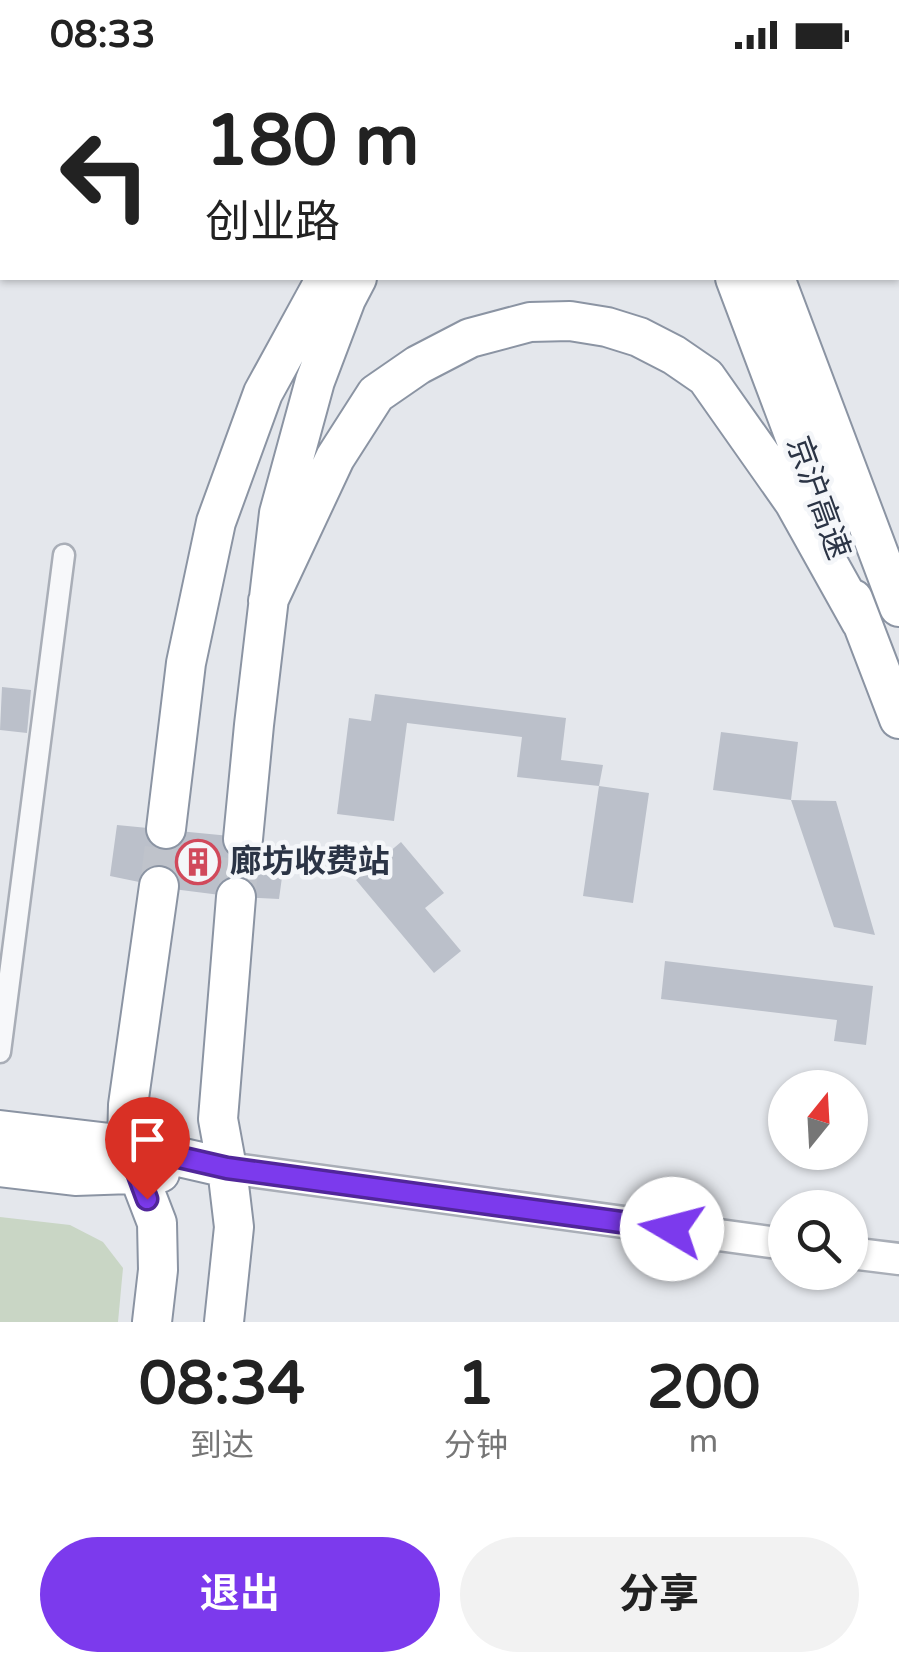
<!DOCTYPE html>
<html lang="zh">
<meta charset="utf-8">
<style>
:root{--surface:#fff;--page:#f2f2f2;--text:#222;--muted:#767676;--accent:#7c3aed}
body{margin:0;font-family:"Varela Round","Noto Sans SC",sans-serif;background:var(--page);color:var(--text);height:100vh;display:flex;flex-direction:column;font-size:38px;white-space:nowrap}
*{box-sizing:border-box;margin:0}
p{font-size:32px;color:var(--muted)}
.icon{flex:none;width:55px;height:55px;fill:none;stroke:currentColor;stroke-width:2;stroke-linecap:round;stroke-linejoin:round}
.map{position:relative;height:1252px;overflow:hidden}
.panel{display:flex;flex-direction:column;background:var(--surface);flex:1}
.panel>*{flex:none}
.hud{position:absolute;left:0px;top:0px;width:900px;height:210px;box-shadow:0 2px 8px #0004;background:#fff;color:var(--text);overflow:hidden}
.needle{width:65px;rotate:18deg}
.tools{position:absolute;left:768px;top:1000px;display:grid;gap:20px}
.tools a{display:grid;place-items:center;width:100px;height:100px;border-radius:50%;background:var(--surface);box-shadow:0 2px 8px #0004;font-size:50px}
.pin{position:absolute;display:grid;place-items:center;width:85px;height:85px;color:#fff;margin:-102px -42px;border-radius:50% 50% 50% 0;rotate:-45deg;box-shadow:0 0 10px #0007}
.pin .icon{rotate:45deg}
.me{position:absolute;width:110px;margin:-55px;rotate:278deg;stroke-linejoin:round;filter:drop-shadow(0 0 8px #0008)}
.turn{display:flex;align-items:center;gap:35px;height:210px;padding:0 40px;font-size:45px}
.turn .icon{width:130px;height:130px;stroke-width:2.5}
.turn b{display:block;font-size:70px;line-height:85px}
.eta{display:flex;justify-content:space-evenly;align-items:center;height:170px;text-align:center}
.eta b{font-size:60px;font-weight:700;line-height:70px}
.cta{display:flex;gap:20px;margin-top:auto;padding:20px 40px}
.cta a{flex:1;height:115px;border-radius:60px;background:var(--accent);color:#fff;font-size:40px;font-weight:700;line-height:115px;text-align:center}
.cta a+a{background:var(--page);color:var(--text)}
.status{display:flex;justify-content:space-between;align-items:center;height:70px;padding:0 50px;background:var(--surface);direction:ltr}
.status svg{height:28px;fill:currentColor}
.map>svg:first-child{display:block}
</style>
<div class="status"><b>08:33</b><svg viewBox="0 0 49 12"><path d="M0 12V9h3v3zM5 12V6h3v6zM10 12V3h3v9zM15 12V0h3v12zM26 1h20v11H26zM47 4h2v5h-2z"/></svg></div>
<div class="map">
<svg width="899" height="1252" viewBox="0 0 899 1252">
<rect width="100%" height="100%" fill="#e4e7ec"/>
<path fill="#c9d6c5" d="M0 1147 70 1155 103 1172 123 1198 118 1252H0Z"/>
<path fill="#bbc0ca" d="M2 617 31 620 27 663 0 660Z
M375 624 566 648 561 690 603 695 599 716 517 707 522 667 407 653 394 751 337 744 349 648 371 651Z
M721 662 798 672 791 730 713 720Z
M599 716 649 723 633 833 583 826Z
M791 730 836 731 875 865 834 857Z
M117 755 230 766 286 778 279 829 236 827 173 819 110 806Z
M401 772 444 823 425 838 461 881 434 903 356 810Z
M665 891 873 916 866 975 834 971 837 950 661 929Z"/>
<g fill="none" stroke-linecap="round" stroke-linejoin="round">
<path stroke="#bfc3cb" stroke-width="38" stroke-dasharray="38 19" stroke-linecap="butt" d="M159 816 166 759
M236 827 243 769"/>
<defs>
<path id="street" d="M0 982 64 485"/>
<path id="secondary" d="M227 1098 785 1174
M850 1183 899 1189"/>
<path id="highway" d="M657 0 658 2
M702 0 703 2
M423 2 424 0
M476 2 479 0
M735 208 831 463
M775 208 899 537
M853 529 899 649
M268 531 335 388 376 324 418 295 470 268 530 252 570 251 607 257 639 267 674 285 706 307 794 432 861 552
M166 759 186 593 216 452 263 323 326 208
M243 769 254 655 279 443 315 311 346 229 357 208
M0 1060 127 1075 227 1098
M0 1097 75 1106 160 1103
M152 1252 158 1200 157 1153 127 1075 128 1035 159 816
M224 1252 234 1157 227 1098 218 1049 236 827"/>
</defs>
<use href="#street" stroke="#a9aeb7" stroke-width="25"/>
<use href="#secondary" stroke="#a9aeb7" stroke-width="35"/>
<use href="#highway" stroke="#8b94a3" stroke-width="42"/>
<use href="#street" stroke="#f7f8fa" stroke-width="20"/>
<use href="#secondary" stroke="#fff" stroke-width="30"/>
<use href="#highway" stroke="#fff" stroke-width="38"/>
</g>
<g fill="none" stroke-linecap="round" stroke-linejoin="round">
<defs>
<path id="route" d="M147 1129 127 1075 227 1098 672 1159"/>
</defs>
<use href="#route" stroke="#51269a" stroke-width="25"/>
<use href="#route" stroke="#7c3aed" stroke-width="18"/>
</g>
<defs>
<symbol id="building-ring" viewBox="-11 -11 22 22"><circle r="9.5" fill="#f4f6f9" stroke="#d1495b" stroke-width="1.5"/><path d="M-4-6H4V6H1V3H-1V6H-4ZM-2.5-4.3h1.7v1.8h-1.7ZM.8-4.3h1.7v1.8H.8ZM-2.5-1h1.7V.8h-1.7ZM.8-1h1.7V.8H.8Z" fill="#d1495b"/></symbol>
</defs>
<g fill-rule="evenodd">
<use href="#building-ring" x="173" y="767" width="50" height="50"/>
</g>
<g text-anchor="middle" dominant-baseline="central" stroke-width="9" stroke-linejoin="round" paint-order="stroke">
<g font-size="32" fill="#2b3445" stroke="#f4f6f9">
<text transform="translate(818 428) rotate(70)">京沪高速</text>
</g>
<g font-size="32" font-weight="bold" fill="#2b3445" stroke="#f4f6f9" text-anchor="start">
<text x="230" y="792">廊坊收费站</text>
</g>
</g>
</svg>
<div class="tools">
<a><svg class="needle" viewBox="-14 -14 28 28"><path d="M0-13l5 13h-10z" fill="#e53935"/><path d="M0 13l5-13h-10z" fill="#767676"/></svg></a>
<a><svg class="icon" aria-label="search" viewBox="0 0 24 24"><circle cx="10" cy="10" r="6"/><path d="M15 15l6 6"/></svg></a>
</div>
<div class="pin" style="left:147px;top:1129px;background:#d93025"><svg class="icon" aria-label="arrive" viewBox="0 0 24 24"><path d="M6 21V4h12l-3 4 3 4H6"/></svg></div>
<svg class="me" style="left:672px;top:1159px" viewBox="-20 -20 40 40"><circle r="19" fill="#fff"/><path d="M0-13L10 11 0 6-10 11z" fill="#7c3aed"/></svg>
<div class="hud">
<div class="turn"><svg class="icon" aria-label="left" viewBox="0 0 24 24"><path d="M17 20v-9H6M10 6l-5 5 5 5"/></svg><div><b>180 m</b>创业路</div></div>
</div>
</div>
<section class="panel">
<div class="eta">
<div><b>08:34</b><p>到达</p></div>
<div><b>1</b><p>分钟</p></div>
<div><b>200</b><p>m</p></div>
</div>
<div class="cta"><a>退出</a><a>分享</a></div>
</section>
